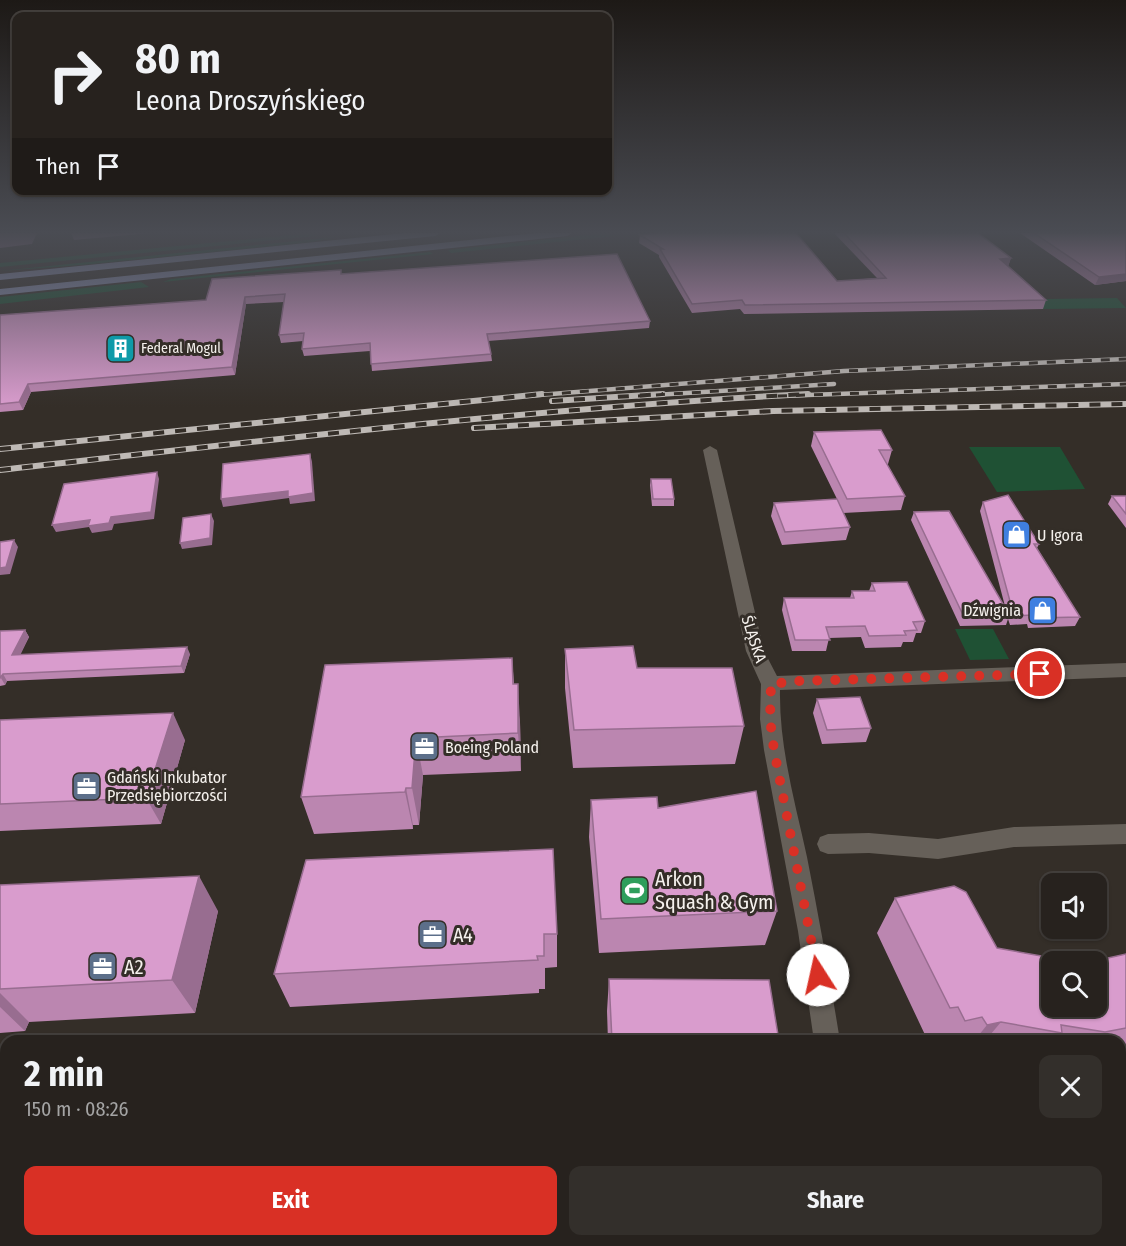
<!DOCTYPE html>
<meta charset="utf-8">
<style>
:root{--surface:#27221e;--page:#332f2b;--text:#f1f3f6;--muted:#a4a4a4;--line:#433f3c;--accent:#d93025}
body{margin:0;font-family:"Fira Sans Condensed",sans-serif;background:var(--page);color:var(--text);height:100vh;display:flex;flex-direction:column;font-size:22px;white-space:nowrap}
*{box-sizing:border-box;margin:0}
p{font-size:20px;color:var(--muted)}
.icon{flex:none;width:33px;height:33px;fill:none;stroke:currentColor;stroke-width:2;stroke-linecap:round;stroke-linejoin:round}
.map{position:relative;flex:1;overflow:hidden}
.details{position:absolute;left:0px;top:1035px;width:1126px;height:212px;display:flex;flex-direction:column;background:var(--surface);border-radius:18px 18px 0 0;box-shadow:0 2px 4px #0004,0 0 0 2px var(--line)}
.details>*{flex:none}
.hud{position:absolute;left:12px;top:12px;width:600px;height:183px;border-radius:12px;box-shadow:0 2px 4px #0004,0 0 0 2px var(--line);background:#27221e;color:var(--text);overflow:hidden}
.fabs{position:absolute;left:1041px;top:873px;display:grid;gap:12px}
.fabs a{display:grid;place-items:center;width:66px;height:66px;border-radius:12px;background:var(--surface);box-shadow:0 2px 4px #0004,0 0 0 2px var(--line);font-size:30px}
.pin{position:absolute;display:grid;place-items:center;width:51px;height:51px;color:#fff;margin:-26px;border:3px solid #fff;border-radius:50%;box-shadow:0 2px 6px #0007}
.me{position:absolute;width:66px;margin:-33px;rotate:350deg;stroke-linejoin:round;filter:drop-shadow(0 0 4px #0008)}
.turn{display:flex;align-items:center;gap:21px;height:126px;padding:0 24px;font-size:27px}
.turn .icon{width:78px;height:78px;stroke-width:2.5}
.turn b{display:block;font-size:42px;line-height:51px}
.then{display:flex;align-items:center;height:57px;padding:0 24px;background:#0003;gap:12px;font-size:22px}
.round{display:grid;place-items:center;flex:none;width:63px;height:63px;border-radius:12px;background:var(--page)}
.headline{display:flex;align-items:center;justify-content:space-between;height:102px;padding:0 24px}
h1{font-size:36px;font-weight:700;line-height:45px}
.cta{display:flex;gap:12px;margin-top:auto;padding:12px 24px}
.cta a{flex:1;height:69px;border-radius:12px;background:var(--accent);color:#fff;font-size:24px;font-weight:700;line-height:69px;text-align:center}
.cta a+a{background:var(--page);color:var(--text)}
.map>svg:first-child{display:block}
</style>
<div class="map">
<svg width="1126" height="1246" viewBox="0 0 1126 1246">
<rect width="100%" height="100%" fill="#342e28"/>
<path fill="#1f5134" d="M312 233 316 236 0 267V263Z
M604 233 615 236 451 253 448 250Z
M335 237 313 242 82 265 0 271Z
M430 252 433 254 163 282 171 279Z
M1015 272 1045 299 1117 298 1126 308 1043 309 1003 273Z
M141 282 149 287 0 304V297Z
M969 447H1060L1085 489 997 492Z
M955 629H993L1009 659 970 660Z"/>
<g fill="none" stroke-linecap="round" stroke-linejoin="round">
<path fill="#666059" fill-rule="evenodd" d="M710 446 717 450 764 651 777 676 1126 663V677L780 690C779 747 795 802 807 857 819 918 830 979 840 1041H814L798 931 764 750 760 719 761 684 746 651 703 450Z
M1126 824V844L1014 847 938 859 869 853 828 854 820 851 817 844 820 837 828 834 869 833 938 839 1014 827Z
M809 1240H839V1246H809Z"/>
<path fill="#8b91b5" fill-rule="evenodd" d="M404 233H440L435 236 0 280V274Z
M537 233H572L567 236 0 295V289Z"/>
<defs>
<path id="rail-far1" d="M526 396 844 371 1126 359
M638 396 834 384
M778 396 1126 384"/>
<path id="rail" d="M552 401 663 394
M474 428 773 411 1126 404
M0 449 542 394
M0 470C269 440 538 408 808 394"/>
</defs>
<use href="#rail-far1" stroke="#beb9b5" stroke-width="4.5"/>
<use href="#rail" stroke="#beb9b5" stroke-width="6"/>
<use href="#rail-far1" stroke="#342e28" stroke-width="3" stroke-dasharray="9" stroke-linecap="butt"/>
<use href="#rail" stroke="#342e28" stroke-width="4" stroke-dasharray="11" stroke-linecap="butt"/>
</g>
<path fill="#bb86b0" d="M834 233H978L1011 258 1008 266 1046 300 1043 309 744 314 740 309 692 313 659 257V255L639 243 640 235 837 281 877 278Z
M1020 233H1126V281L1095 285Z
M342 273 650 321 649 328 488 341 491 354 492 361 372 371 370 351 304 356 302 349 303 341 281 343 279 335 284 302 246 304 235 375 31 392 23 410 0 412V315L206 300Z
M814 432 892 450 888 464H887L905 496 901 510 843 513 850 527 846 540 782 545 771 516 774 503 837 499 811 446Z
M651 479 674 499V506H652L650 485Z
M1112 496H1126V528L1108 504Z
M983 502 1039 544 1037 548 1080 617 1075 626 1028 628 1027 624 1010 625 1008 619 1006 625 960 626 911 520 914 512 1006 610 980 511Z
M872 583 925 621 921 633H916L913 642H903L901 647 865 648 861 637 829 638 826 651H792L782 610 784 598H850L852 591H869Z
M25 630 29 637 20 654H190L184 673 7 681 5 685 0 686V631Z
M565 649 637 668 744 726 735 764 573 768 565 688Z
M512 658 514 684 520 722 521 771 423 775 419 825H413V829L314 834 301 797Z
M817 699 871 728 866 742 822 744 813 713Z
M0 720 185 740 161 824 0 831Z
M591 800 658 808 777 911 765 945 599 953 589 837Z
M306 860 557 934V967L545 968V989H539V993L290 1007 274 974Z
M0 885 218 911 195 1013 29 1022 25 1031 0 1033Z
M895 898 997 948 1052 1006 1126 954V1050L1120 1052V1041H936L935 1038 927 1039 877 933Z
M609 979 779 1041H608L607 1011Z
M0 1099H6V1240H149L148 1246H0Z
M237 1240H548V1241L441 1246H243Z
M615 1240H742L739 1246H615Z"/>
<path fill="#986d90" d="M0 233H37L32 244 0 248Z
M71 233H151L74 240Z
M1011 258 1008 267 1000 259Z
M1126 274V281L1095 285 1099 277Z
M245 297 246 304 235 375 232 367Z
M28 384 31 392 23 410 19 402Z
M310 454 312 462 315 501 290 504 289 498 223 507 221 499Z
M157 472 159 479 154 519 114 524 112 530 92 533 89 527 56 532 52 525 111 517Z
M211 514 214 521 212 545 182 549 180 543Z
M14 540 18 547 10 574 0 575V568Z
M25 630 29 637 17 662 12 655Z
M187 647 190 654 184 673 181 666Z
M3 674 7 681 5 685 1 678Z
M518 684 520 722 521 771 518 733Z
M173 713 185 740 161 824 146 798Z
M416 738 423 775 419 825 412 788Z
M406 788 413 825V829L405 792Z
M199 876 218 911 195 1013 172 980Z
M0 993 29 1022 25 1031 0 1007Z
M1001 1022 985 1041H974L987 1025Z
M127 1240H149L148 1246H135Z"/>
<path fill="#d99ccd" stroke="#986d90" stroke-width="1.5" d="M657 233H796L837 281 886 278 844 233H978L1011 258 1000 259 1046 300 745 305 742 300 692 304 660 249H663L640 235Z
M1034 233H1126V274L1099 277Z
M617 254 650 321 487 334 491 354 371 364 370 343 302 349 304 333 279 335 285 294 245 297 232 367 28 384 19 402 0 404V315L206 300 212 279 341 270V274Z
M881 430 892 450H879L905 496 847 499 814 432Z
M310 454 313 493 288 497V491L221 499 223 464Z
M157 472 151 512 111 517 109 523 88 526 90 520 52 525 64 484Z
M651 479H671L674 499H653Z
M1008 495 1039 544H1034L1080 617 1033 618 1031 615 1014 616 983 502Z
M1112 496H1126V514Z
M837 499 850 527 785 532 774 503Z
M949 511 1010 616 964 617 914 512Z
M211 514 210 538 180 543 183 518Z
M14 540 6 567 0 568V542Z
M907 582 925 621 913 622 917 630 904 631 906 635 869 636 865 626 826 627 830 640H795L784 598H854L852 591H875L872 583Z
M25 630 12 655 187 647 181 666 3 674 0 678V631Z
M633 646 637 668H732L744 726 574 730 565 649Z
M512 658 513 684H518V733L416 738 412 788H406L405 792 301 797 325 665Z
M860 697 871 728 827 730 817 699Z
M173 713 146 798 0 804V720Z
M756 791 777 911 601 919 591 800 657 797 658 808Z
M553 849 557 934H544V956H537L538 960 274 974 306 860Z
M199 876 172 980 0 989V885Z
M954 886 966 892 997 948 1075 962H1052V1006H1096V962H1090L1126 954V1028L1105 1032 1061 1025 1062 1033 1001 1022 987 1025 982 1017 965 1021 958 1007 950 1008 895 898Z
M609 979 769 980 779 1041H612Z
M0 1099H6V1240H0Z"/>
<linearGradient id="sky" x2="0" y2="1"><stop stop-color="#1d1916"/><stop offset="0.57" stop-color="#4a4c53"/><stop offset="1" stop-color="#4a4c53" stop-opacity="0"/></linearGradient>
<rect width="1126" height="407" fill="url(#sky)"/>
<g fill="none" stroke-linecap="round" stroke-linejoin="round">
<path stroke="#d93025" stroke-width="10" stroke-dasharray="0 18" d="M818 975 774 750 770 719 771 684 798 681 1040 674"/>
</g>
<defs>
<symbol id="building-square" viewBox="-11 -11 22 22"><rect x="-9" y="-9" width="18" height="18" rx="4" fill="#0f9aa8" stroke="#342e28"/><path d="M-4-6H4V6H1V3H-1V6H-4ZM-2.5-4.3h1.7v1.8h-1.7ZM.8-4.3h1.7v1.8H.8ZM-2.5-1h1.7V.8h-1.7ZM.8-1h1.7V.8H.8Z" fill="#fff"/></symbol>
<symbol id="shop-square" viewBox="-11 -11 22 22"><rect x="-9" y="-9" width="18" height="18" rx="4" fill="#3f7fe0" stroke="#342e28"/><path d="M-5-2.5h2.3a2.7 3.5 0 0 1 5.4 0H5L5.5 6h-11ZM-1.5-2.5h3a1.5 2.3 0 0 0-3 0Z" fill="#fff"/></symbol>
<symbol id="office-square" viewBox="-11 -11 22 22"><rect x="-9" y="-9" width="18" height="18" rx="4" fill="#5c6f8a" stroke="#342e28"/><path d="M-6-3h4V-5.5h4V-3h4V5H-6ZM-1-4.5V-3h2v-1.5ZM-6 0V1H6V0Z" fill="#fff"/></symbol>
<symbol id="stadium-square" viewBox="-11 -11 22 22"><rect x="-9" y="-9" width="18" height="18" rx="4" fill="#2e9e5b" stroke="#342e28"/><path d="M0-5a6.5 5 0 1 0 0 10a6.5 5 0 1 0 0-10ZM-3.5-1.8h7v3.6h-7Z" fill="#fff"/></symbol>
</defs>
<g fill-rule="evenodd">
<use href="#building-square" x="104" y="332" width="33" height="33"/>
<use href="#shop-square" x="1000" y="518" width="33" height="33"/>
<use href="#shop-square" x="1026" y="594" width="33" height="33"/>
<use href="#office-square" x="408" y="730" width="33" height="33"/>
<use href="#office-square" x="70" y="770" width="33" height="33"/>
<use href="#stadium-square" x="618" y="874" width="33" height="33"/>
<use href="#office-square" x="416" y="918" width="33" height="33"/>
<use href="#office-square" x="86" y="950" width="33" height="33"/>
</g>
<g text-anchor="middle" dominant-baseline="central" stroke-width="6" stroke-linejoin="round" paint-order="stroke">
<g font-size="14" fill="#f5f1ed" stroke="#342e28" text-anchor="start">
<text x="141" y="348">Federal Mogul</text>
</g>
<g font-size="16" fill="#f5f1ed" stroke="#342e28" text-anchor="start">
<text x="1037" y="535">U Igora</text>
<text x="1021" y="610" text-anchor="end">Dźwignia</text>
<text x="445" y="747">Boeing Poland</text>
<text x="107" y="777">Gdański Inkubator<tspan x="107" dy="18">Przedsiębiorczości</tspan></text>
</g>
<g font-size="16" fill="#f5f1ed" stroke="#342e28">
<text transform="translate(754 639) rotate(72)">ŚLĄSKA</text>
</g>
<g font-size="20" fill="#f5f1ed" stroke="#342e28" text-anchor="start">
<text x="655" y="879">Arkon<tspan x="655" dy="23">Squash &amp; Gym</tspan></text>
<text x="453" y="935">A4</text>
<text x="124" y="967">A2</text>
</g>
</g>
</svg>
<div class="fabs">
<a><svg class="icon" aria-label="sound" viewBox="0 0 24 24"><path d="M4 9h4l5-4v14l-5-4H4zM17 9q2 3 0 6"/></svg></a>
<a><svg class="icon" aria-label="search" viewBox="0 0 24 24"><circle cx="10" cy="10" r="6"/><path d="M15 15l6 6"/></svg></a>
</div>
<div class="pin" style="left:1040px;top:674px;background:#d93025"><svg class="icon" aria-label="arrive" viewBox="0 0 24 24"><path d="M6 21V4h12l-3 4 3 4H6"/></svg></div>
<svg class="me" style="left:818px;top:975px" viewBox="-20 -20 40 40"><circle r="19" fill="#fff"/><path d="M0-13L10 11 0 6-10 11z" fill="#d93025"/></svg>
<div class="hud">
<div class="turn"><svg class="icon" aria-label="right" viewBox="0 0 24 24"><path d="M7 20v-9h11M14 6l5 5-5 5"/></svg><div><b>80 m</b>Leona Droszyńskiego</div></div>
<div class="then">Then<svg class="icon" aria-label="arrive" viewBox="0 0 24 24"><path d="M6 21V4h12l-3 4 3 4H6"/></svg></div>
</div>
<section class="details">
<div class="headline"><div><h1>2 min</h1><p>150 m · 08:26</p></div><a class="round"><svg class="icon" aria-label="close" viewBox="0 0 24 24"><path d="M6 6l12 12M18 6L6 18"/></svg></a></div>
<div class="cta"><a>Exit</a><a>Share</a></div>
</section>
</div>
